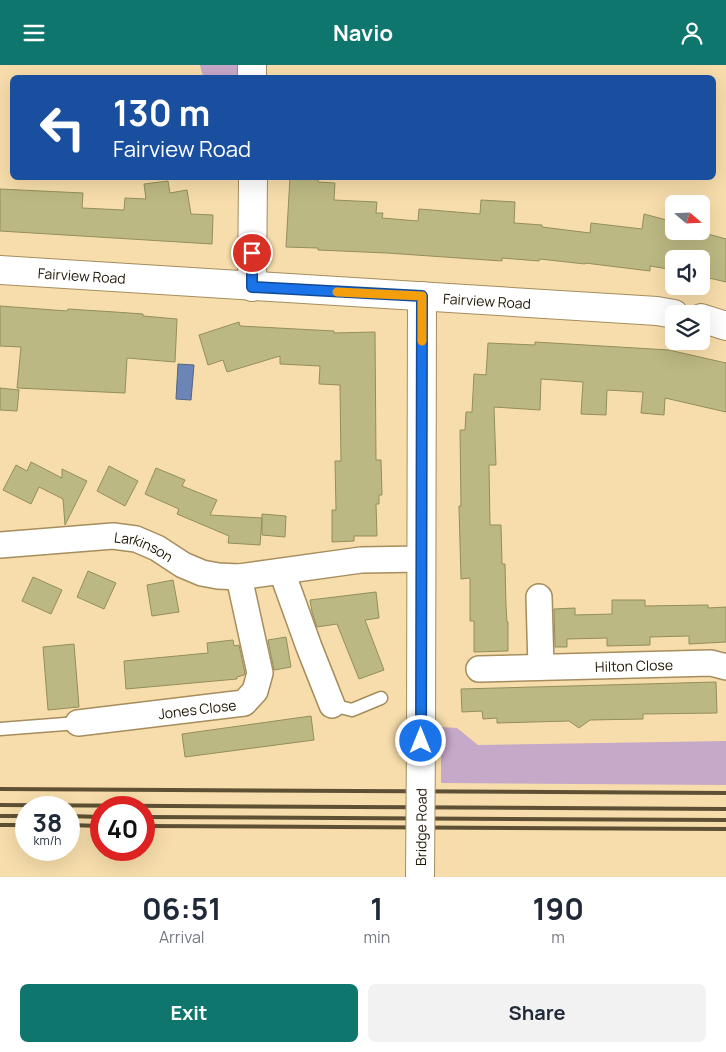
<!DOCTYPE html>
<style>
:root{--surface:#fff;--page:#f2f2f3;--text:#1f2937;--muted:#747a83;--accent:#0f766e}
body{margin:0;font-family:Manrope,sans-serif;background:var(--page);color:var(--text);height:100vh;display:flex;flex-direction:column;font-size:19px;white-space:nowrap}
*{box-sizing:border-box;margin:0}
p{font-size:16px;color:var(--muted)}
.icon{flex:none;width:28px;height:28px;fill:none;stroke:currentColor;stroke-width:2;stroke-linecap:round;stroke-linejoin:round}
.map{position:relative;height:812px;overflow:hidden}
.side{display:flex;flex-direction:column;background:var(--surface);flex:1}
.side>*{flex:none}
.hud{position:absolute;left:10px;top:10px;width:706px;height:105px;border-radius:8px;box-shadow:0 5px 20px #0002;background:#1a4fa0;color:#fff;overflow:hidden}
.needle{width:32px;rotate:109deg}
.controls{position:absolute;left:665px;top:130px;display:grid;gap:10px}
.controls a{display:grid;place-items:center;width:45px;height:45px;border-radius:8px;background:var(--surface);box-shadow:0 5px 20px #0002;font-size:25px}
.speed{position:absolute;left:15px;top:731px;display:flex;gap:10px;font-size:25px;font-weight:700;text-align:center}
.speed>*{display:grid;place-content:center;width:65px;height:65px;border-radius:50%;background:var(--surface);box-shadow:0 5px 20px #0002;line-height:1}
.speed small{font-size:12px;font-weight:400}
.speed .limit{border:8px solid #d22;background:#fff;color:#111}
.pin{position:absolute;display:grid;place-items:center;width:42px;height:42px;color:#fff;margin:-21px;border:2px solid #fff;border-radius:50%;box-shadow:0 1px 5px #0007}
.me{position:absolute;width:55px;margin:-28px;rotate:0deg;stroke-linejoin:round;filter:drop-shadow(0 0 4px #0008)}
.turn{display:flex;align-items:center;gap:18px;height:105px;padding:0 20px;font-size:22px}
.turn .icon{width:65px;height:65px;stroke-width:2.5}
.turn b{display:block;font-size:35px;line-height:42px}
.eta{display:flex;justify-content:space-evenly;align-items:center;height:85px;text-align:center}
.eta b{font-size:30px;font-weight:700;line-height:35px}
.primary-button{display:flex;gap:10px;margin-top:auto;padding:10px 20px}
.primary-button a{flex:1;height:58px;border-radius:8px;background:var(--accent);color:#fff;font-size:20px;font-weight:700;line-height:58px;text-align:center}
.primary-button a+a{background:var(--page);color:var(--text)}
header{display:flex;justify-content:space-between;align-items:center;height:65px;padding:0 20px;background:var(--accent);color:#fff;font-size:22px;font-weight:700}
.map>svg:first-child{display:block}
</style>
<header><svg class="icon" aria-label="menu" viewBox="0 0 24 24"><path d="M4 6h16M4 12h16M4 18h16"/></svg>Navio<svg class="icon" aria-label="person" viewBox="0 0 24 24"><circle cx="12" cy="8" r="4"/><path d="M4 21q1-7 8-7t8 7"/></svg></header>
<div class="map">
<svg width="726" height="812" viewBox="0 0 726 812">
<rect width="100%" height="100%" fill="#f7ddab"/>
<path fill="#c6a8c8" d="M200 0H238V12H203Z
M441 662 457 663 478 680 726 676V720L441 718Z"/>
<path fill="#6c85b7" stroke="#546381" d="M178 299 194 300 191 335 176 334Z"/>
<path fill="#bcb883" stroke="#938e5b" d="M290 112H318V117L335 118 334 135 377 137 376 148H383L382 153 418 156 419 144 480 149 481 135 515 137 514 158 542 160V162L590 168 591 158 642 164 644 149 674 157V166H701V164L709 166 708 169 726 174V217L701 211V194H674V205L650 201V206L585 198V199L540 194 539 196 502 193V196L387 188 318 185V183L286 182Z
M168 116 170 128 187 125 191 149 213 150 212 179 0 166V124L83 128 82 143 124 145 125 133 146 134 144 119Z
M0 241 67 246 68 244 115 247 143 249V251L177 254 175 297 127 293 125 328 17 323 21 282 0 281Z
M239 257 240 261 334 266V268L375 267 376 395H381L382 430H379V439H376L377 471H354V476L332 477V445H336L335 396H341L340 320 319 319 320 301 280 299V291L227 307 223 295 208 300 199 270Z
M535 277 669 285 726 298V347L665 333 664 350 641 348 643 327 607 325 606 350 581 349 583 317 541 314 540 345 494 342 496 400H489L490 460H501L502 499H505L506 541 507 557H508V586L474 587V556H470V513L461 514 459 441H461L460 365H465L466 347H472L474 309 486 310 488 278 535 280Z
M0 323 19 325 17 346 0 345Z
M31 397 62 413V404L87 416 65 460 63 434 39 422 31 439 3 425 16 400 27 406Z
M109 401 138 416 125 441 97 426Z
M156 403 185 415 182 421 217 435 210 450 262 453 260 480 228 478 229 471 177 449 179 444 145 429Z
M262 449 286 451 285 472 262 470Z
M88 506 116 518 104 544 77 532Z
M33 512 62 525 51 549 22 536Z
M173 515 179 547 152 551 147 520Z
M376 527 379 553 365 555 384 605 359 614 337 559 317 562 312 547 310 535Z
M612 535H645V541L708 540V543L726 542V577L689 579V571L650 572V580L607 581V573L567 574V582H555L554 544 575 543V550L612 549Z
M286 572 291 602 274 605 268 575Z
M233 575 234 581 239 580 245 608 244 610 237 612V614L126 624 124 596 208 588 207 578Z
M74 579 79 642 48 645 43 582Z
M716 617 717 648 643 649V654L590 655 579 663 569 656 497 658V653L483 654 482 646 462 647 461 624Z
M311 651 314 675 185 692 182 669Z"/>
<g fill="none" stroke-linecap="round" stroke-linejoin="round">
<defs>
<path id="lane" d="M332 640 352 645 381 633
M0 664 78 658"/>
<g id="street">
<path id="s1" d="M0 480 113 471 136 474 157 483 183 500 202 508 218 511 239 512 361 495 422 494"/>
<path d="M282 507 309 582 332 640"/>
<path d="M539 532 541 602"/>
<path id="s2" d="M479 604 711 598 726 602"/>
<path id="s3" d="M78 658 244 638 255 626 260 608 239 512"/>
</g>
<g id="secondary">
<path d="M252 0V12"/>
<path id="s4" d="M0 205 657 246 674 249"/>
<path d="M252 222 253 112"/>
<path d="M701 253 726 261"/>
<path d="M421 676 422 231"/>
</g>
</defs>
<use href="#lane" stroke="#a58d5d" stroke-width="15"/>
<use href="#street" stroke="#a58d5d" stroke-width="28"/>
<use href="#secondary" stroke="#a58d5d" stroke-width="30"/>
<use href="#lane" stroke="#fff" stroke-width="12"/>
<use href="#street" stroke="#fff" stroke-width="25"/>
<use href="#secondary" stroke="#fff" stroke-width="28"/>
<path stroke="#5e5034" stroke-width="4" d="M0 724 726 728
M0 740 726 744
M0 751H26
M69 751 101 752
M144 752 726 755
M0 760H26
M69 760 101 761
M144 761 726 764"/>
<defs>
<g id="secondary-bridge">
<path id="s5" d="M420 812 421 676"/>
</g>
</defs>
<use href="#secondary-bridge" stroke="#a58d5d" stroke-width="30" stroke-linecap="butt"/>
<use href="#secondary-bridge" stroke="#fff" stroke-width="28"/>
</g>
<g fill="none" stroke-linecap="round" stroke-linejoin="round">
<defs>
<path id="route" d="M252 188V222L422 231 421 676"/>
</defs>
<use href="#route" stroke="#114b97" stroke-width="12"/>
<use href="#route" stroke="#1a73e8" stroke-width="9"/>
<path stroke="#f59e0b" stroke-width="9" d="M337 227 422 231V276"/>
</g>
<g text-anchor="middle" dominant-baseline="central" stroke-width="4" stroke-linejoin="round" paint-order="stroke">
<g font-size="14" fill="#1d1402" stroke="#f7ddab">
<text stroke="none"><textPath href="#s4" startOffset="82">Fairview Road</textPath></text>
<text stroke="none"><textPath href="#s4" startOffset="488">Fairview Road</textPath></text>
<text stroke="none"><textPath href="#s1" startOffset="146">Larkinson</textPath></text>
<text stroke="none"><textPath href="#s2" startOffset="155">Hilton Close</textPath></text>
<text stroke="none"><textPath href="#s3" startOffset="120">Jones Close</textPath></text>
<text stroke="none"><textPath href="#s5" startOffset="50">Bridge Road</textPath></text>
</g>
</g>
</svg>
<div class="controls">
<a><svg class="needle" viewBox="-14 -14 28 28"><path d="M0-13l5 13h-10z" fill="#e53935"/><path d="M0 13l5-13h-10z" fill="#747a83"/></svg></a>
<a><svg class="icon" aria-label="sound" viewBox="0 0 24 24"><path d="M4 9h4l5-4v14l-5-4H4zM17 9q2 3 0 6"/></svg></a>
<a><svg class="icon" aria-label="layers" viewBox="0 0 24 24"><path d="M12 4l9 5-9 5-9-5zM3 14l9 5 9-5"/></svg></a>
</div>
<div class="speed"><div>38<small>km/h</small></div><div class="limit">40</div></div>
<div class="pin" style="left:252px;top:188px;background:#d93025"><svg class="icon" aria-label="arrive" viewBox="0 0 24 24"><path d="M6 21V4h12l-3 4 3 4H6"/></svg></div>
<svg class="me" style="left:421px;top:676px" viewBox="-20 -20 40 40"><circle r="17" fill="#1a73e8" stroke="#fff" stroke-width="3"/><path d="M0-11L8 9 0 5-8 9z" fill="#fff"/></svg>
<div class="hud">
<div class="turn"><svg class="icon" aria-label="left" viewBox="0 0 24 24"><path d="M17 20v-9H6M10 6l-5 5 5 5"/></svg><div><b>130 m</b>Fairview Road</div></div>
</div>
</div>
<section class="side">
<div class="eta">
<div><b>06:51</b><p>Arrival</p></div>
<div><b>1</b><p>min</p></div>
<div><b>190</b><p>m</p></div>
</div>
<div class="primary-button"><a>Exit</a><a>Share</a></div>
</section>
